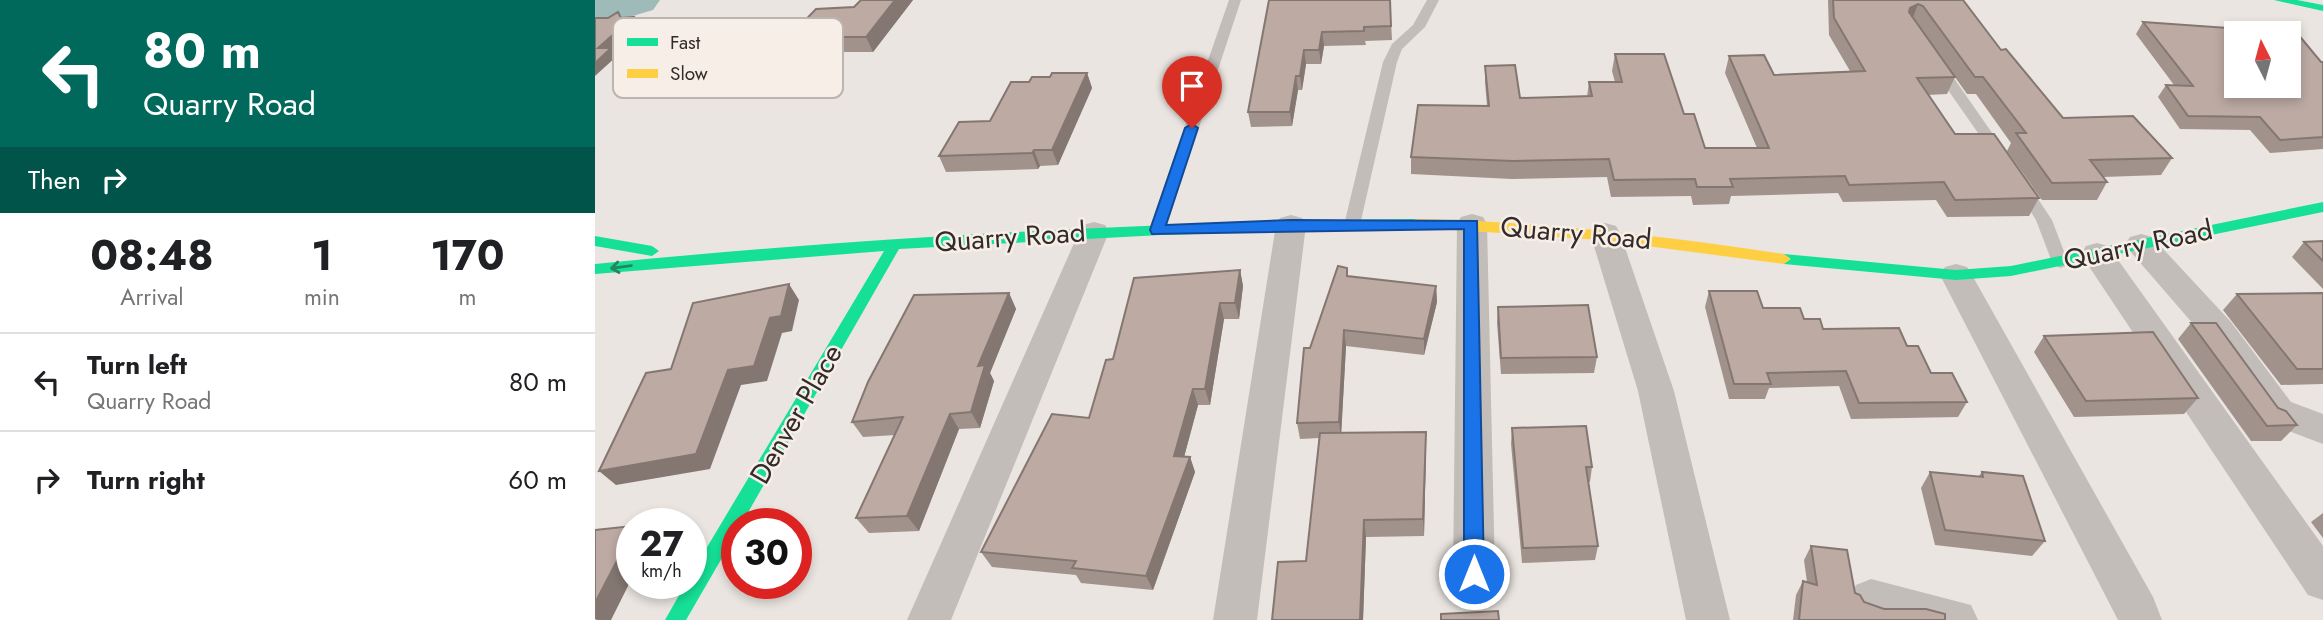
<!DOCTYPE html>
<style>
:root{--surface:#fff;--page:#f2f2f2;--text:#202124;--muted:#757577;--line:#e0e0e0}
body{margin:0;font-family:Jost,sans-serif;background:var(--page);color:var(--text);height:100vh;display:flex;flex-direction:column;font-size:26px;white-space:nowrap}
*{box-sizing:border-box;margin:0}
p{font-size:23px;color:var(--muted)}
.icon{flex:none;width:38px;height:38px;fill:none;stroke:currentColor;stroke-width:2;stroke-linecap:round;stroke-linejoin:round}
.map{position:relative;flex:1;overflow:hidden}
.sheet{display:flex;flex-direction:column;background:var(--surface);width:595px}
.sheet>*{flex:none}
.hud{background:#00695c;color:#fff;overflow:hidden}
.needle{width:46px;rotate:354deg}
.buttons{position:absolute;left:1629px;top:21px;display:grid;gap:14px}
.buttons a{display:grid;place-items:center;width:77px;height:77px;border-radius:0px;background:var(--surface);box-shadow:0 4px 10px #0003;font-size:35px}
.speed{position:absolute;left:21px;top:508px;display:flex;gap:14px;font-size:35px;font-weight:700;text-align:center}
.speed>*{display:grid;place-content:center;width:91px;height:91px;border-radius:50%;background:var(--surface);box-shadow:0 4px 10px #0003;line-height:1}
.speed small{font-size:18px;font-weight:400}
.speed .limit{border:10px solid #d22;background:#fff;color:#111}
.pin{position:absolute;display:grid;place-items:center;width:60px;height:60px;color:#fff;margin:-72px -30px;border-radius:50% 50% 50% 0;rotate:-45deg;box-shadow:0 0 7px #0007}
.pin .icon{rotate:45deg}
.me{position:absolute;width:77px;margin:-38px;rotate:0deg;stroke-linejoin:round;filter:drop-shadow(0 0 5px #0008)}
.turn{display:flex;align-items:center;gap:24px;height:147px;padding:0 28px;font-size:32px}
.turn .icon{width:91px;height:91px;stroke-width:2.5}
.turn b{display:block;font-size:49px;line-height:60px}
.then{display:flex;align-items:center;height:66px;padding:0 28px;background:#0003;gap:14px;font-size:26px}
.eta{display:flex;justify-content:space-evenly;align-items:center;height:119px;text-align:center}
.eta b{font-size:42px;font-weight:700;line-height:49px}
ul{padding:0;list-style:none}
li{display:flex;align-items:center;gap:21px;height:98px;padding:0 28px;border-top:2px solid var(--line)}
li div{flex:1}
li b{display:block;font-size:26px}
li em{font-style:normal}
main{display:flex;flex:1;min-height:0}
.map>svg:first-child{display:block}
</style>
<main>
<section class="sheet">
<div class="hud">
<div class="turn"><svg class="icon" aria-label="left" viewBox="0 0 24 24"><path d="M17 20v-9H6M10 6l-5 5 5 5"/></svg><div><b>80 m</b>Quarry Road</div></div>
<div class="then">Then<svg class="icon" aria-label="right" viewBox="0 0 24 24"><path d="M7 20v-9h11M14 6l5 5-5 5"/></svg></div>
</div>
<div class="eta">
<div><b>08:48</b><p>Arrival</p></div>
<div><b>1</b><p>min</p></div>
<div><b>170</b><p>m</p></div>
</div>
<ul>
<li><svg class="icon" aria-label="left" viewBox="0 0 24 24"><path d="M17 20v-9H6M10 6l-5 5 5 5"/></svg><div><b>Turn left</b><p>Quarry Road</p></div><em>80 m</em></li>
<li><svg class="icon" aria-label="right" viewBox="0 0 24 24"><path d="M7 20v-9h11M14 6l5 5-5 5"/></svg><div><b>Turn right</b></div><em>60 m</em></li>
</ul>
</section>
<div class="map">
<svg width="1728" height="620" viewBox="0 0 1728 620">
<rect width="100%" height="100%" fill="#eae5e0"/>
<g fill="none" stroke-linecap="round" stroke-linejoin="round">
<path fill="#9ebbba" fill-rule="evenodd" d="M0 0H65L58 10 0 27Z"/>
<path fill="#c3bdb9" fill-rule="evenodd" d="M634 0H646L570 230 568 234H556L554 230Z
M832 0H844L830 27 807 49 802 62 765 225 757 230 751 229 749 225 788 62 797 44 818 25Z
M1344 63 1349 64 1409 150 1411 153 1409 156H1399L1337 67Z
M1428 182 1433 184 1457 220 1473 262 1471 266 1465 268 1457 262 1441 220 1420 187Z"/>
<path fill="#c3bdb9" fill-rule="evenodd" d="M877 214 888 217 892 224 900 574 894 588 879 593 864 588 858 574 862 224 866 217Z
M696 215 707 218 711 225 662 620H618L681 225 685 218Z
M499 222 510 225 514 232 356 620H312L484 232 488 225Z
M1010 223 1021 226 1025 233 1079 391 1135 620H1091L1043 391 995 233 999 226Z
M1546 234 1557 237 1636 322 1696 402 1728 414V444L1670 422 1612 340 1535 251 1530 244 1535 237Z
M1502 243 1513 246 1728 546V600L1713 595 1491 262 1486 254 1491 246Z
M1361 264 1372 267 1377 275 1558 597 1567 620H1523L1345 275 1350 267Z
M1276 579 1376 605 1383 620H1280L1261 613 1255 599 1261 585Z"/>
<path fill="#16e098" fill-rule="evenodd" d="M1679 0H1702L1728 5V11Z
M1728 202V212L1416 276 1361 280 1189 264 1182 259 1189 254 1361 270 1416 266Z
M821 219 826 221 828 224 826 227 566 235 304 249 147 523H142V532L91 620H70L91 583H96V574L289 251 0 274V264C273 237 547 222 821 219Z
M0 236 57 246 64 251 57 256 0 246Z"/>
<path fill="#ffcf43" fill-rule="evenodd" d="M821 219C945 221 1067 236 1189 254L1196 259 1189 264 1006 240 816 227 814 224 816 221Z"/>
</g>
<path fill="#a2928c" d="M266 0H318L278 52H203L194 37 259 7Z
M674 0H795L797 40 770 41 771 45 729 46 726 64H711L707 90H703L697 126 656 127 653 112Z
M1233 0H1368L1406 50 1468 118 1577 158 1566 175 1508 177 1512 182 1502 200H1447L1412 151 1416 143 1381 94H1372L1321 22 1360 77 1352 94 1333 95 1360 134 1444 198 1434 216 1352 217 1341 200 1248 202 1243 193 1136 196 1134 204 1098 205 1096 196 1016 197 1012 177 917 179 816 174V157L892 106 890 82V66L925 98 992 97 994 82H1020L1017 71 1020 54 1089 114 1110 148H1162L1130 73 1134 56 1179 75 1255 71 1234 35Z
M1548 22 1728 62V149L1675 153 1655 130 1585 129 1563 97 1571 85H1579L1541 34Z
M492 73 497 88 463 165 445 166 443 169 351 172 344 156 395 121 434 82 455 77Z
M1728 241V289L1697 257 1709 242Z
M752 268 753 276 841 286 842 302 829 355 751 346 746 433 831 432V449L829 536 771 537 768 620H677L711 561 724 438 705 439 702 423 715 348Z
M645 270 648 286 644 319H629L615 405H603L589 457H595L600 472 558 590 486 583 481 575 397 567 386 552 494 418 518 359Z
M1114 291 1168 308 1209 319 1228 329 1312 346 1336 373 1372 402 1363 417 1256 419 1244 386 1174 388 1170 399H1134L1110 307Z
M414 293 421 309 395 373 399 381 385 428 364 429 324 531 274 533 261 518 300 435 268 437 257 422Z
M1728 293V384L1686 385 1628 310 1642 294Z
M903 307 1002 357 999 373 906 374 902 323Z
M1596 323 1702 425 1686 441H1656L1583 339Z
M1449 336 1603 398 1589 414 1479 417 1439 352Z
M917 428 997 467 995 482H993L1003 546 1000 560 927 563 916 444Z
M1335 472 1383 477 1387 472 1450 541 1437 556 1340 545 1326 488Z
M1728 513V538L1716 522Z
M1216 546 1269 602 1289 609 1350 620H1198L1201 595 1208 581 1212 582 1209 560Z"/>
<path fill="#847772" d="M300 0H318L278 52 271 37Z
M1323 4 1317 20 1309 25 1315 8Z
M38 17 43 25 17 49 22 56 0 76V63L3 48Z
M727 32 729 46 726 64 724 50Z
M709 50 711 64 707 90 705 76Z
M492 73 497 88 463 165 457 150Z
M701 76 703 90 697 126 695 112Z
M439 150 445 166 443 169 437 153Z
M645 270 648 286 644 319 640 303Z
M194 284 204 300 197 331 187 333 172 381 146 385 115 469 21 485 4 471 133 370 175 318Z
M841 286 842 302 829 355V339Z
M414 293 421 309 395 373 399 381 385 428 376 412 383 366Z
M625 303 629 319 615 405 610 389Z
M749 330 751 346 746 438 744 422Z
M598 389 603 405 585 472 579 456Z
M355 414 364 429 324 531 312 516Z
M831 432V449L829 536 828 519Z
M595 457 600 472 558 590 551 576Z
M769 520 771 537 768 620H765Z
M37 532V578L16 620H2L0 619V603Z"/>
<path fill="#bcaaa3" stroke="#847772" stroke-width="2" fill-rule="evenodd" d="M266 0H300L271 37H194L221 9 259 7Z
M674 0H795L796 26 769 27V31L727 32 724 50H709L705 76H701L695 112H653Z
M1238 0H1368L1406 50 1411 49 1468 118 1538 116 1577 158 1495 160 1512 182 1457 183 1421 133H1431L1388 77H1380L1328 6 1323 4 1315 8 1314 12 1360 77 1322 78 1360 134H1399L1444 198 1360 200 1349 182 1254 185 1250 176 1135 179 1138 187H1102L1100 179 1019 180 1014 159 918 161 816 157 823 105 894 106 890 66 920 65 925 98 997 96 994 82H1027L1020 54H1069L1089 114H1099L1110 148H1174L1134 56 1169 55 1179 75 1270 71 1239 18Z
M23 12 26 18 38 17 3 48H16L0 63V18H13Z
M1548 22 1702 33 1726 62H1728V137L1685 140 1665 117 1593 116 1571 85 1598 86ZM1642 33H1694V86H1642Z
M457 73H492L457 150H439L437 153 344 156 364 122 395 121 416 82H434L437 77H455Z
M1728 241V261L1709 242Z
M743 266 752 268V276L841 286 829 339 749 330 744 422 702 423 709 348H715Z
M645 270 640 303H625L610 389H598L579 456 595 457 551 576 477 568 481 561 386 552 457 414 494 418 511 360 518 359 539 278Z
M194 284 186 316 175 318 159 366 133 370 101 454 4 471 51 373 76 369 98 303Z
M1114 291H1162L1168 308H1205L1209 319H1225L1228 329 1304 328 1312 346H1323L1336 373H1357L1372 402 1264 403 1251 371 1172 373 1176 384H1139Z
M414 293 383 366 390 365 376 412 355 414 312 516 261 518 308 417 257 422 273 382 319 295Z
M1728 293V369H1702L1642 294Z
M993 305 1002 357 906 358 903 307Z
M1596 323H1621L1683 408 1691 411 1702 425 1672 426Z
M1558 332 1603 398 1491 401 1449 336Z
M991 426 997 467H991L1003 546 928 548 917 428Z
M831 432 828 519 769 520 765 620H677L683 562 711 561 725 433Z
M1335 472 1388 477 1387 472 1428 476 1450 541 1350 530Z
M37 526V532L0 603V530Z
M1216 546 1252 550 1260 593 1265 595 1269 602 1289 609H1331L1350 614V620H1204L1208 581 1222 585Z
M903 611 904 620H846V614Z"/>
<defs><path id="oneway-shaft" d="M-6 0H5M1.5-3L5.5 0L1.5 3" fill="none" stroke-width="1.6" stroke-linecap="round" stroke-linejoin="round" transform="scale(1.75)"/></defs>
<use stroke="#248660" href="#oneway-shaft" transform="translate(26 267) rotate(173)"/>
<path fill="#1a73e8" stroke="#114b97" stroke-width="2" d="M597 124 603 128 571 225 696 220 882 221 889 574 886 581 879 583 872 581 869 574V229L557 234 555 230 590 128Z"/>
<g text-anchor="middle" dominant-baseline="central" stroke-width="5" stroke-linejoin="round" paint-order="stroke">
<g font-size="28" fill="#332b28" stroke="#f7efe7">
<text transform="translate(981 233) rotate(5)">Quarry Road</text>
<text transform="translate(415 237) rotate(-4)">Quarry Road</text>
<text transform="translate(1543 245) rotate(-12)">Quarry Road</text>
<text transform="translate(201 414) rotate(-60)">Denver Place</text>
</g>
</g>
<rect x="18" y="18" width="230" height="80" rx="10" fill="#f7efe7" stroke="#bcb4ae" stroke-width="2"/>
<rect x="32" y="38" width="31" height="8" fill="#16e098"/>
<rect x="32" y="69" width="31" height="9" fill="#ffcf43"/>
<g font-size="19" fill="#332b28">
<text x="75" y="49">Fast</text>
<text x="75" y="80">Slow</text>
</g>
</svg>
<div class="buttons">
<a><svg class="needle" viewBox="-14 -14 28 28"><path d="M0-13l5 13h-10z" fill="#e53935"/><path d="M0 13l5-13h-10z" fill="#757577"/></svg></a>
</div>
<div class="speed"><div>27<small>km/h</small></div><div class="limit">30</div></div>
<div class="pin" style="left:597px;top:128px;background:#d93025"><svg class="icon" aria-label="arrive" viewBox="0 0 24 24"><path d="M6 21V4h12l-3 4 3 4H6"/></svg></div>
<svg class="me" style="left:879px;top:574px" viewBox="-20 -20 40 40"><circle r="17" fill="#1a73e8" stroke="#fff" stroke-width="3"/><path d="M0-11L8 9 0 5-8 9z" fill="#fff"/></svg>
</div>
</main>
